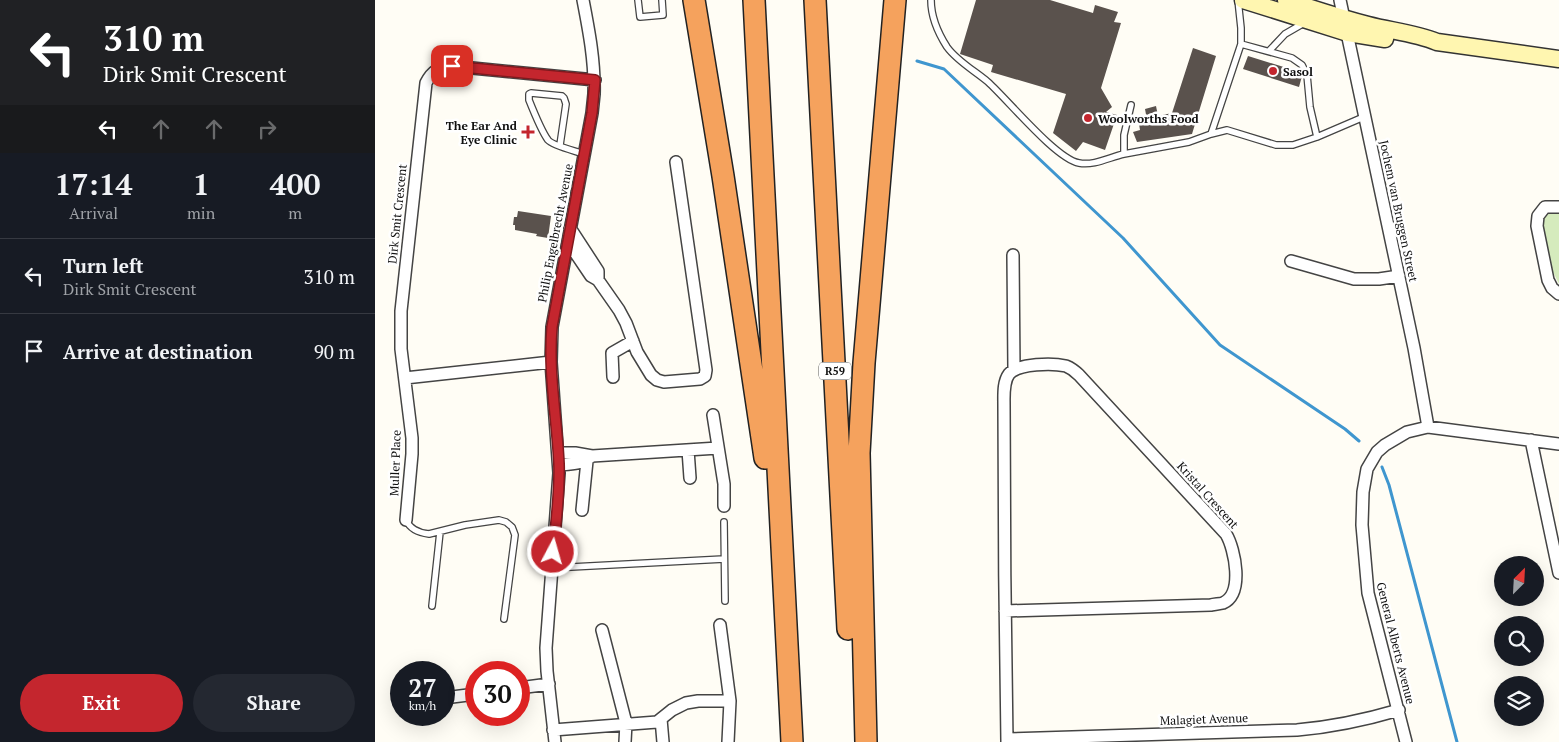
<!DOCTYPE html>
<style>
:root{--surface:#171b24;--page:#242831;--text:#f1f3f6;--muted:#9ea1a6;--line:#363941;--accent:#c4262e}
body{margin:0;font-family:"PT Serif",serif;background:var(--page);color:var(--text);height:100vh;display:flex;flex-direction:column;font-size:19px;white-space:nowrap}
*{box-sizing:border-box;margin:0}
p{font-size:16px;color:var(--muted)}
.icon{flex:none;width:28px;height:28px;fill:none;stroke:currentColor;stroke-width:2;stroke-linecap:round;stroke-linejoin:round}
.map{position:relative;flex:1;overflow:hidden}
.drawer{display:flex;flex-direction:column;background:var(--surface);width:375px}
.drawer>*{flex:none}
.hud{background:#202124;color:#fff;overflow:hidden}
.needle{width:32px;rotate:24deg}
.fabs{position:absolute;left:1119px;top:556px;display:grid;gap:10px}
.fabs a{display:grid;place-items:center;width:50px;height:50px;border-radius:50%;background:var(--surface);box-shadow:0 5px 20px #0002;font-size:25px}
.speed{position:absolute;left:15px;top:661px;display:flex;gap:10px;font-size:25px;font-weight:700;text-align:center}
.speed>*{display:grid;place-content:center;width:65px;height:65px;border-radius:50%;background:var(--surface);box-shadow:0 5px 20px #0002;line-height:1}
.speed small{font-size:12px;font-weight:400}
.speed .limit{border:8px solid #d22;background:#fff;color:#111}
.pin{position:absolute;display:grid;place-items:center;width:42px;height:42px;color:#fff;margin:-21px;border-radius:10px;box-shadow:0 2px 8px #0006}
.me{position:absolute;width:55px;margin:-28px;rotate:6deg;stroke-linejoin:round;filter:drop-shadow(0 0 4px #0008)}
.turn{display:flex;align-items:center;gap:18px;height:105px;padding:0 20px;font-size:22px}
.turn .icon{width:65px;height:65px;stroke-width:2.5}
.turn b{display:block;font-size:35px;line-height:42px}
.lanes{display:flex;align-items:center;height:48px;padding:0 20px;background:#0003;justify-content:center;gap:25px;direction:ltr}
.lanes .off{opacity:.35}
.eta{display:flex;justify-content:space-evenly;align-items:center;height:85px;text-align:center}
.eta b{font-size:30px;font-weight:600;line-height:35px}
.button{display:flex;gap:10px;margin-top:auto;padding:10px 20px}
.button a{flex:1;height:58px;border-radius:30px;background:var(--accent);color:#fff;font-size:20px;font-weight:600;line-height:58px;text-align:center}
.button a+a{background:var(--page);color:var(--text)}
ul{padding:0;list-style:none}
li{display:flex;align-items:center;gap:15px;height:75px;padding:0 20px;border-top:1px solid var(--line)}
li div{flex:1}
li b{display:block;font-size:19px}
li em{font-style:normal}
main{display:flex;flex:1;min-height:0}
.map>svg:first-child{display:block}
</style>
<main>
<section class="drawer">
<div class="hud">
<div class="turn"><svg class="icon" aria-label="left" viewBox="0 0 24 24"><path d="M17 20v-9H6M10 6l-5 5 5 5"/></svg><div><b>310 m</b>Dirk Smit Crescent</div></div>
<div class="lanes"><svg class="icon" aria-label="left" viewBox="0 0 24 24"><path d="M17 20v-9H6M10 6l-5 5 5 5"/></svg><svg class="icon off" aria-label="ahead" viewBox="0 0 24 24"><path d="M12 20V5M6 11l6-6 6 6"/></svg><svg class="icon off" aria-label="ahead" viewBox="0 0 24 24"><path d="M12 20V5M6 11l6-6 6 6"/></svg><svg class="icon off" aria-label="right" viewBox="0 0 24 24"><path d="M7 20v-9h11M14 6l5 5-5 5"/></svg></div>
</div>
<div class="eta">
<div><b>17:14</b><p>Arrival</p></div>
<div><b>1</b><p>min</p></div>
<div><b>400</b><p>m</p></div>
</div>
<ul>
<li><svg class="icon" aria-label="left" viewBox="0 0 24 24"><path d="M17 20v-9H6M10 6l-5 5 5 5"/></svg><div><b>Turn left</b><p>Dirk Smit Crescent</p></div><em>310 m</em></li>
<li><svg class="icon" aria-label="arrive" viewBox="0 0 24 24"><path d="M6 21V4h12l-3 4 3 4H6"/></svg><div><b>Arrive at destination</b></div><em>90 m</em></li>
</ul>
<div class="button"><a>Exit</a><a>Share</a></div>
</section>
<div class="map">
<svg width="1184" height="742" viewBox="0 0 1184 742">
<rect width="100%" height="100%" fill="#fffdf5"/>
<path fill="#d5ebbd" d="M1180 212H1184V284L1178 272 1167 221C1170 215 1173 213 1180 212Z"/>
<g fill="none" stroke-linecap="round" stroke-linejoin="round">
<path stroke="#3f96cf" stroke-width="3" d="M542 61 569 69 748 238 845 345 970 429 984 441
M1007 467 1014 485 1082 742"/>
</g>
<path fill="#5a524d" d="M601 0H675L718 13 720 5 743 12 739 22 746 23 726 88 737 107 731 112 742 115 730 150 708 142 701 151 678 133 691 94 616 72 618 65 585 54Z
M818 48 841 56 817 134 762 142 758 132 765 130 764 124 772 120 770 109 781 106 783 116 797 113Z
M873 56 925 72 927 76 924 87 868 69Z
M143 211 176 216 173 238 161 236 162 234 140 230V225H138L139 217H142Z"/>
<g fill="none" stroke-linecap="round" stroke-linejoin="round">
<defs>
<path id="lane" d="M263 0 265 17 288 15 287 0
M556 0C556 17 563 33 572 47 582 61 600 71 613 82 633 100 681 159 704 163 719 166 735 157 749 154
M866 44 917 58 927 65 932 75 935 107 942 137
M894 51 910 34 929 23
M756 105 749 135V154L814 142 836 134 852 130 901 145H918L942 137 991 116
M836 134 866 44V28L863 0
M185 145 191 104 189 98 187 96 156 93 154 94V100C158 110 167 132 173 140 178 146 201 151 209 154
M31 520C35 529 45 533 54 534L90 525 124 520 131 522 137 527 140 535 129 619
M349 522 350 601
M177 568 349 559
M57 606 65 532"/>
<path id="street" d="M965 0 1039 348 1053 427
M1184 207H1170L1163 216 1162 226 1173 280 1177 288 1184 294
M195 228 223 271V280
M193 242 216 276 223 280 244 310 251 323 262 352 276 375 282 380 289 382 325 379 330 376 331 370 301 162
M638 255 639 370
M916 261 979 279H1004L1024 276
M238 377 237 353 258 341
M30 378 176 362
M338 415 349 484V506
M1156 440 1184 573
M313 450 315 478
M183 453H200L217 456 343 448
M184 465C195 464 207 464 216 457
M207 510 212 461
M31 520 37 454V438L26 349V311L51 83C57 71 64 67 77 66L220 80
M630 611 836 605C839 604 844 604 848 603 869 594 860 549 851 534L704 375C700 371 696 368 691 366 678 363 644 363 634 374 628 382 629 395 629 405 629 517 630 630 632 742
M227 630 251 723 250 742
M144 688 174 684
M69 698 101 694
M286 719 288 742
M178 730 282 722 297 710 311 703 323 701H355L345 625
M632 739 922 730C957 727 990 720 1024 710
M180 742 172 671 171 648 184 473 176 362 177 327 217 113 219 94C220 62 214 31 208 0
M353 742 355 701
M1031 742 993 593 987 525 988 492 992 469 1002 452 1010 445 1032 432 1053 427 1184 444"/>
<path id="secondary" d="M868 0 973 33 1010 39
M911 0C938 9 966 18 993 25 1016 31 1040 33 1062 42L1184 59"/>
<path id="highway" d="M319 0 348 176 390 458
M379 0 417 742
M440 0 473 629
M491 742 484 453 489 363 520 0"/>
</defs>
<use href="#lane" stroke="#444" stroke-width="8"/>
<use href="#street" stroke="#444" stroke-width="14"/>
<use href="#secondary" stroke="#333" stroke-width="19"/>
<use href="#highway" stroke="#222" stroke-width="24"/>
<use href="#lane" stroke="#fff" stroke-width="5.5"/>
<use href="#street" stroke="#fff" stroke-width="11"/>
<use href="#secondary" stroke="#fff6b0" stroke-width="16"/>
<use href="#highway" stroke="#f5a25d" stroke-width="21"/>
</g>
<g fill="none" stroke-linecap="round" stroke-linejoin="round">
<defs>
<path id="route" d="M77 66 220 80 217 113 177 327C173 373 182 418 184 464 185 493 181 523 178 552"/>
</defs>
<use href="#route" stroke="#7f191e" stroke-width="12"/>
<use href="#route" stroke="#c4262e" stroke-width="9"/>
</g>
<g fill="#c4262e" stroke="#fff" stroke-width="2">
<circle cx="898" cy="71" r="5"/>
<circle cx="713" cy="118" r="5"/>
<path d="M150.5 124.5h5v5h5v5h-5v5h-5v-5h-5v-5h5z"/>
</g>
<g text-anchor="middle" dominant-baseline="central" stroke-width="5" stroke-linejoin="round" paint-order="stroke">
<rect fill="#fff" stroke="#585858" stroke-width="1" x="444" y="362.5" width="32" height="17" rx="4"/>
<g font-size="11" font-weight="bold" fill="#111">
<text x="460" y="371">R59</text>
</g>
<g font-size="12" font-weight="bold" fill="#111" stroke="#fff" text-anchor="start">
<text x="908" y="71">Sasol</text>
<text x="723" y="118">Woolworths Food</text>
<text x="142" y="125" text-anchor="end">The Ear And<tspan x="142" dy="14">Eye Clinic</tspan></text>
</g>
<g font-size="12" fill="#111" stroke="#fff">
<text transform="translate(1024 211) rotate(78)">Jochem van Bruggen Street</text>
<text transform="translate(22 214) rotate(-84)">Dirk Smit Crescent</text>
<text transform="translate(180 233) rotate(-79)">Philip Engelbrecht Avenue</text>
<text transform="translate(20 463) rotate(-88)">Muller Place</text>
<text transform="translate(833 495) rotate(48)">Kristal Crescent</text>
<text transform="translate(1021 643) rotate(76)">General Alberts Avenue</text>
<text transform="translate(829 719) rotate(-2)">Malagiet Avenue</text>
</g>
</g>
</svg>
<div class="fabs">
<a><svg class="needle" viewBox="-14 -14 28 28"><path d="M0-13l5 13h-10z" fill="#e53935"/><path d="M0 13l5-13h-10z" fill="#9ea1a6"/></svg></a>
<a><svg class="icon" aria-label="search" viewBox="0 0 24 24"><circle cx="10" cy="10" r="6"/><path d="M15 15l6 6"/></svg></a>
<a><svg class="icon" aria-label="layers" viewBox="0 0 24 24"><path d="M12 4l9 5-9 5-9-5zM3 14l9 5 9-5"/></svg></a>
</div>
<div class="speed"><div>27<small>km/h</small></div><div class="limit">30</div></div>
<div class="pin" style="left:77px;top:66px;background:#d93025"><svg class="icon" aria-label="arrive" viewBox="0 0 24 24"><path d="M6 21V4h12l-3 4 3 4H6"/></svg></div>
<svg class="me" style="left:178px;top:552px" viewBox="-20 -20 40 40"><circle r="17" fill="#c4262e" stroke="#fff" stroke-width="3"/><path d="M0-11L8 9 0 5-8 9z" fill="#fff"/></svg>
</div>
</main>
